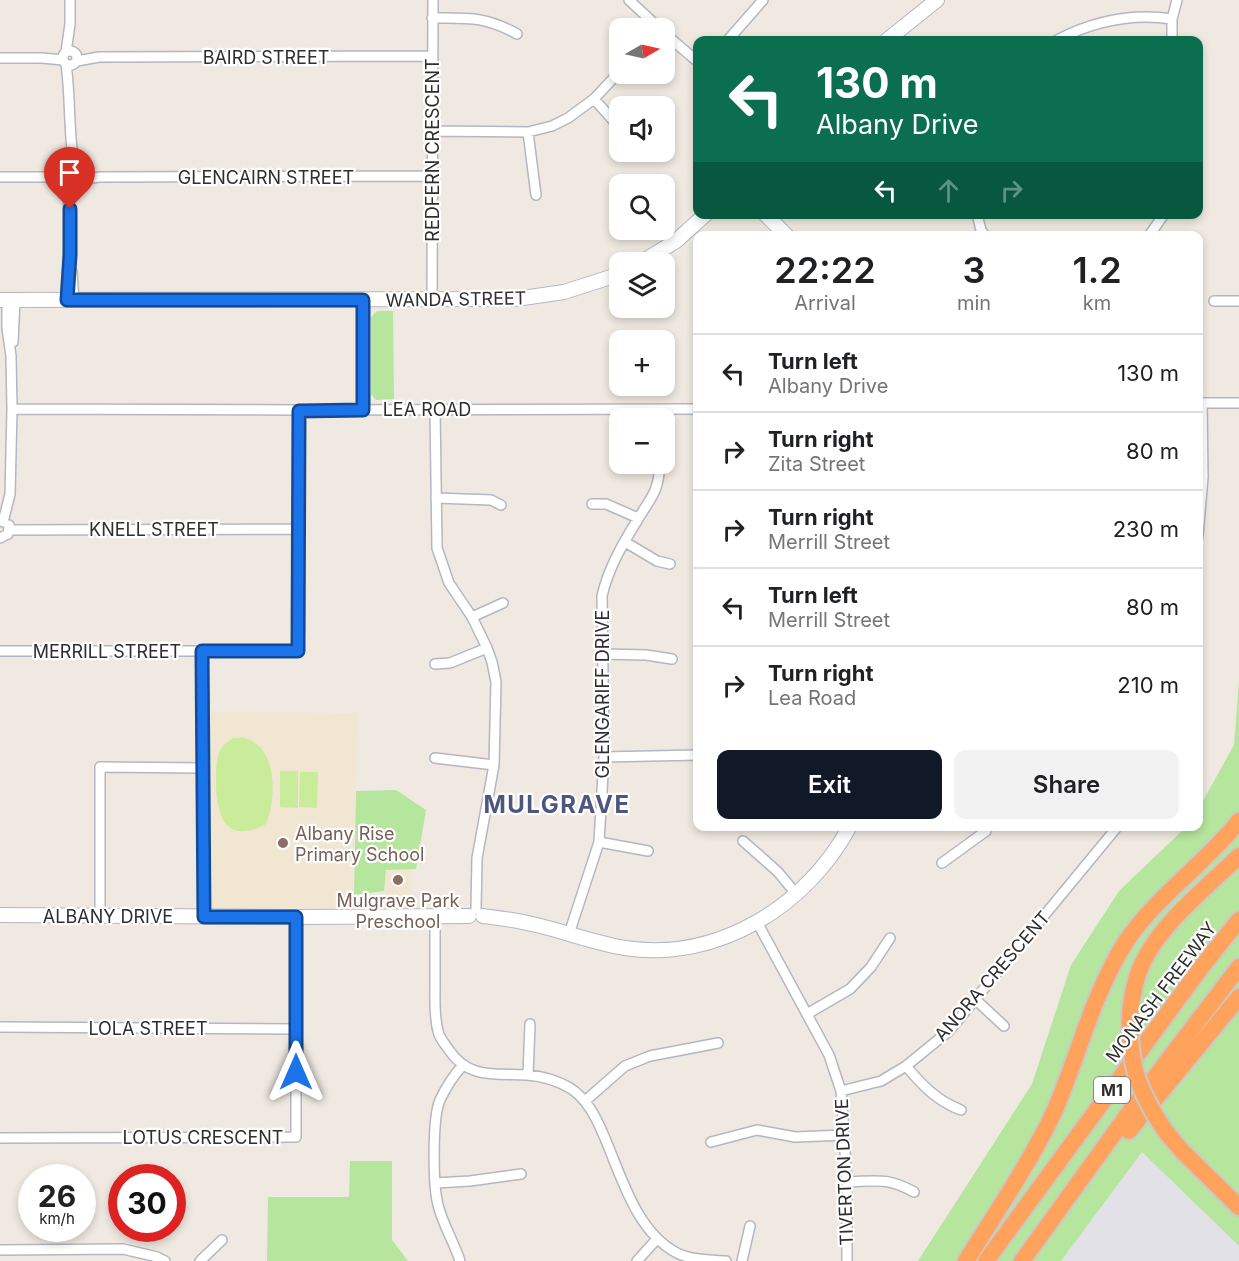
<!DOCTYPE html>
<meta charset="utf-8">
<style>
:root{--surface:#fff;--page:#f2f2f2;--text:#202124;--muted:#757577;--line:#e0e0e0;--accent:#111827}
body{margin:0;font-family:Inter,sans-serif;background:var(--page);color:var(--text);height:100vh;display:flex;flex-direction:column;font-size:22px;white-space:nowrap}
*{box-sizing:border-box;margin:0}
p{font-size:20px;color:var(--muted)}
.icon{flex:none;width:33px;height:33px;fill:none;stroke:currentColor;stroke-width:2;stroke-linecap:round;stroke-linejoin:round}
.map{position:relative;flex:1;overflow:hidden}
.details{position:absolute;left:693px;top:231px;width:510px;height:600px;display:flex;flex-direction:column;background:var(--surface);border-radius:12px;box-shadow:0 3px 9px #0003}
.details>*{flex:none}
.top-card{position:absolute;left:693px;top:36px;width:510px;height:183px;border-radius:12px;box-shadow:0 3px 9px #0003;background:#0b6e4f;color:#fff;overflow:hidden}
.needle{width:39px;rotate:81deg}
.controls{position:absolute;left:609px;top:18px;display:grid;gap:12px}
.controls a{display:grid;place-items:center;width:66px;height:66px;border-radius:12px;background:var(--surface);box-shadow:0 3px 9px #0003;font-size:30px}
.speed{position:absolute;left:18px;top:1164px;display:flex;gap:12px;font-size:30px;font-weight:700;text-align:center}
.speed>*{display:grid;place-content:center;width:78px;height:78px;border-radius:50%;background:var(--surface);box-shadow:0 3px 9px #0003;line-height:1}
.speed small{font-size:15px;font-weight:400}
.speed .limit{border:9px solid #d22;background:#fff;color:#111}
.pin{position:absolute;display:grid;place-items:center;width:51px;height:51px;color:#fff;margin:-62px -26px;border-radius:50% 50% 50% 0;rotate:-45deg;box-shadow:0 0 6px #0007}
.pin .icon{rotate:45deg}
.me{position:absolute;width:66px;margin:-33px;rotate:0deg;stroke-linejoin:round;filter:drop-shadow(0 0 4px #0008)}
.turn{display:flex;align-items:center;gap:21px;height:126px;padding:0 24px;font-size:27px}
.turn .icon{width:78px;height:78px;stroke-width:2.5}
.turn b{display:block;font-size:42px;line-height:51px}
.lanes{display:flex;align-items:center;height:57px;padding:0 24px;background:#0003;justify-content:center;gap:30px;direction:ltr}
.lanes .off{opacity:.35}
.eta{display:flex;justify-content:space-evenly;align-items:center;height:102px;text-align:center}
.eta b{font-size:36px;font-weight:600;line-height:42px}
.primary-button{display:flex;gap:12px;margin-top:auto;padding:12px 24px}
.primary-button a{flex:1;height:69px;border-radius:12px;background:var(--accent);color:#fff;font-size:24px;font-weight:600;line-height:69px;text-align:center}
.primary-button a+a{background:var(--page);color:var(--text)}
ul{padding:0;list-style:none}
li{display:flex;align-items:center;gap:18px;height:78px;padding:0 24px;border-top:2px solid var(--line)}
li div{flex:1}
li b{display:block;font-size:22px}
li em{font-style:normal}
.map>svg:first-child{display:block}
</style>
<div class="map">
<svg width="1239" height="1261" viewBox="0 0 1239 1261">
<rect width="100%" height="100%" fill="#efe9e1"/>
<path fill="#e3e1e8" d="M1141 1151 1239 1246V1261H1061Z"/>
<path fill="#f0e6d1" d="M211 712 357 713 353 908H212Z
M386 870H412L409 910H383Z"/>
<path fill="#b6e59e" d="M377 311H393L394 399 376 400 371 394V317Z
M1239 681V1246L1142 1152 1061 1261H918L1032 1084 1071 965 1119 891 1186 827 1198 826 1199 808 1234 745Z
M396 790 426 810 416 869 386 870 384 891 354 895 356 791Z
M350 1161H392V1240L408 1261H451H267L268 1197H349Z"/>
<path fill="#c9ec9a" d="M233 738C238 738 243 737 247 739 278 749 276 800 266 824 225 846 216 815 216 780 216 770 216 756 222 747 224 744 230 741 233 738Z
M280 771H298V808L280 807Z
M300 772H318L317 808 299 807Z"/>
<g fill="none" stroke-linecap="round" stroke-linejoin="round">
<defs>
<path id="street" d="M629 0 659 28
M432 18C468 18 485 16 517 34
M664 33 698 62
M728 40 763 0
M1057 40C1092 22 1132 13 1172 19
M1172 40V19L1177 0
M63 58a7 7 0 1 1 14 0a7 7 0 1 1-14 0Z
M66 52 70 24V0
M0 58H42L63 60
M77 61 99 57 432 56
M66 64C71 99 68 135 75 171
M594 99 620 128
M432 131 528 132 552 126 568 118 594 99 620 71
M528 132 536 195
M62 177a8 8 0 1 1 16 0a8 8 0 1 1-16 0Z
M0 177H46L63 180
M77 180 100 177 432 176
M66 183C73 224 67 260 67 300
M977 214 981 230 985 236
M1149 236 1164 214
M72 272 74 300
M363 300 364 410
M432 300 433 0
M1214 301H1239
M13 342 15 300
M1198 403H1239
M12 409 299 410 698 409
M435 409 437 548 449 583 472 617 487 648 492 662 496 682 494 765 477 858 476 909
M436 498 491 500 501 505
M592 504H606L638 518
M3 522 10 494 12 409 11 356 7 328V300
M10 530 298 529
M1198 536 1203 477 1202 403
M0 538 8 534 9 525
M625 542 657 561 670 564
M472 617 503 603
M0 651H299V410
M202 651 204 917
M603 654 646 655 672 659
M435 664 450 663 487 648
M604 757 698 755
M435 758 494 765
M743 841 778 872 797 895
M599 842 648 851
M942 863 986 831 988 826
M100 917V767L203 768
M435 917C435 940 435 962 435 985 435 1000 434 1016 438 1031 439 1038 445 1044 449 1050 469 1080 497 1073 527 1075 541 1076 558 1081 570 1088 587 1099 596 1117 604 1136 621 1175 636 1232 677 1253 691 1260 710 1260 726 1261
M757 922 829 1055 841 1091 847 1182V1261
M569 934 599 842 604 757 602 596C608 569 623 543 638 519 652 496 658 493 660 464
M976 1000 1004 1026
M807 1014 850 989 871 967 890 938
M0 1027 296 1029
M906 1066C922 1085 937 1101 961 1110
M528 1075 530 1024
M841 1091 881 1081 906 1066 949 1031 1118 826
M585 1101 625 1066 650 1056 718 1043
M0 1138 296 1137V917
M711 1142 757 1130 795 1137 845 1135
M847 1182C876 1181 887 1177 914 1192
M436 1183 470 1181 521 1174
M0 1250 123 1249 157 1257 165 1261
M200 1261 222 1240
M460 1261C454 1242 443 1225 438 1205 433 1186 432 1118 440 1100 446 1087 454 1075 463 1065
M637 1261 656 1240
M742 1261 750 1226"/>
<path id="secondary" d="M887 40 937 0
M765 214 787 236
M642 262 676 241 706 214
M0 300 516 299 564 292 620 274
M0 915 296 917 469 916
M483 916C499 918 516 920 532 924 564 931 593 943 625 948 718 962 807 906 850 826"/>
<path id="highway" d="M1130 1013C1132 996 1135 979 1142 964 1161 923 1207 887 1239 856
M1129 1131 1239 997
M1166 1132 1182 1151 1239 1207
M966 1261C995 1214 1031 1161 1054 1112 1079 1055 1093 992 1127 940 1158 895 1205 864 1239 821
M986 1261 1200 969 1239 920
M1022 1261 1152 1081 1239 967"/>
</defs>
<use href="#street" stroke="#b4b7c1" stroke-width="12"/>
<use href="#secondary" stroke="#b4b7c1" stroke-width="16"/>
<use href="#highway" stroke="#c9c9c9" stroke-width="20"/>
<use href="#street" stroke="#fff" stroke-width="9"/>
<use href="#secondary" stroke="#fff" stroke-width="14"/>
<use href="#highway" stroke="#ffa35c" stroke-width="16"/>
<defs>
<path id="highway-bridge" d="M1130 1013C1128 1064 1138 1091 1166 1132"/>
</defs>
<use href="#highway-bridge" stroke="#c9c9c9" stroke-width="20" stroke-linecap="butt"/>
<use href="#highway-bridge" stroke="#ffa35c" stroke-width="16"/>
</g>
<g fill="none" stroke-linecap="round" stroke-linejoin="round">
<defs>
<path id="route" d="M70 209V255L67 300H363V410L299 411 298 651H202L204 917H296V1072"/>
</defs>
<use href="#route" stroke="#114b97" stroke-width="15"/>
<use href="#route" stroke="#1a73e8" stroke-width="10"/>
</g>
<g fill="#8d6e63" stroke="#fff" stroke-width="2">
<circle cx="283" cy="843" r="6"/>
<circle cx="398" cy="880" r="6"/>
</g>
<g text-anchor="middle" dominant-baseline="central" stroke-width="4.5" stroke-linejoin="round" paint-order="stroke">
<rect fill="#fff" stroke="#6d6d6d" stroke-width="1.5" x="1094" y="1077" width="36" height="26" rx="4.5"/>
<g font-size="16" font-weight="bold" fill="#2e2e2e">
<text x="1112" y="1090">M1</text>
</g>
<g font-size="18" fill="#2e2e2e" stroke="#fff">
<text x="266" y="57">BAIRD STREET</text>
<text transform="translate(432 150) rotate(-90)">REDFERN CRESCENT</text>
<text x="266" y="177">GLENCAIRN STREET</text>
<text transform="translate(456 299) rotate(-1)">WANDA STREET</text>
<text x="427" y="409">LEA ROAD</text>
<text x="154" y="529">KNELL STREET</text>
<text x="107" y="651">MERRILL STREET</text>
<text transform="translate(602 694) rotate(-90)">GLENGARIFF DRIVE</text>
<text x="108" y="916">ALBANY DRIVE</text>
<text transform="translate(992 976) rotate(-49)">ANORA CRESCENT</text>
<text transform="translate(1161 992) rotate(-53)">MONASH FREEWAY</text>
<text x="148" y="1028">LOLA STREET</text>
<text x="203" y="1137">LOTUS CRESCENT</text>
<text transform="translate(844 1172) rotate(-92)">TIVERTON DRIVE</text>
</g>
<g font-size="18" fill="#785e54" stroke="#fff" text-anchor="start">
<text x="295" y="833">Albany Rise<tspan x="295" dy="21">Primary School</tspan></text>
<text x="398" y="900" text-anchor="middle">Mulgrave Park<tspan x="398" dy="21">Preschool</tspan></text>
</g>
<g font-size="24" font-weight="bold" letter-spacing="1.5" fill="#4d5680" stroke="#fff">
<text x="557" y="804">MULGRAVE</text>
</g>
</g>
</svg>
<div class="controls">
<a><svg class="needle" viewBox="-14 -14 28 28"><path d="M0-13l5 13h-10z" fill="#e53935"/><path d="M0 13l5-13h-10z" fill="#757577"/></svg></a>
<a><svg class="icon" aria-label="sound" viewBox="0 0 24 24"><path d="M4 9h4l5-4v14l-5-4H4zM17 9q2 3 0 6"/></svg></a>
<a><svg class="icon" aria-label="search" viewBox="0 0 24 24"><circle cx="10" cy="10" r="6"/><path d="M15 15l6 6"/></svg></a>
<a><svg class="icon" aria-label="layers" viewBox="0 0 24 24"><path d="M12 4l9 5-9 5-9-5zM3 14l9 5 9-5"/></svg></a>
<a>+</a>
<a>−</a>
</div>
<div class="speed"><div>26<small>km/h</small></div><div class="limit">30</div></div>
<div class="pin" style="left:70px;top:209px;background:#d93025"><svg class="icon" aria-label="arrive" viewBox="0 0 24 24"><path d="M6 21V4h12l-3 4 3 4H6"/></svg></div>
<svg class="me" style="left:296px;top:1072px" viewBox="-20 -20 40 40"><path d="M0-17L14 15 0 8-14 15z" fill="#1a73e8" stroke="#fff" stroke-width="4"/></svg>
<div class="top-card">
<div class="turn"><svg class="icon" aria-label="left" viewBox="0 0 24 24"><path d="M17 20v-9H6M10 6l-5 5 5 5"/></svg><div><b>130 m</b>Albany Drive</div></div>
<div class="lanes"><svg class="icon" aria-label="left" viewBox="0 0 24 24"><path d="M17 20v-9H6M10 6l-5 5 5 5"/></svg><svg class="icon off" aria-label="ahead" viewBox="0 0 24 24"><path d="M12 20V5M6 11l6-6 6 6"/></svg><svg class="icon off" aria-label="right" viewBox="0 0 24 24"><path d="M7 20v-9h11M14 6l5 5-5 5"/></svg></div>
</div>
<section class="details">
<div class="eta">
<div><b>22:22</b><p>Arrival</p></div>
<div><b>3</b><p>min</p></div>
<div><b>1.2</b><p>km</p></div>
</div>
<ul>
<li><svg class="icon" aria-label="left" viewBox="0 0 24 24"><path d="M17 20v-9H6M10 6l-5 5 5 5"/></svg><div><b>Turn left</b><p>Albany Drive</p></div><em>130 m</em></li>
<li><svg class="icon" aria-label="right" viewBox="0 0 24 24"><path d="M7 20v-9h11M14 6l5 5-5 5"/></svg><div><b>Turn right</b><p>Zita Street</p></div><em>80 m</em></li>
<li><svg class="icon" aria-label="right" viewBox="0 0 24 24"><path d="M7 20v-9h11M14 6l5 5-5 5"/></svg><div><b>Turn right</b><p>Merrill Street</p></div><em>230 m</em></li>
<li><svg class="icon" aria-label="left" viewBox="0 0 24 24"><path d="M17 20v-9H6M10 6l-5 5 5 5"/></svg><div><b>Turn left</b><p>Merrill Street</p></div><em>80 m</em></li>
<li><svg class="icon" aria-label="right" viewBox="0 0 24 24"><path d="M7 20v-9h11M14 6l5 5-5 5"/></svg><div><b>Turn right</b><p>Lea Road</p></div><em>210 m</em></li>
</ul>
<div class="primary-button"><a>Exit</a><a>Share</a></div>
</section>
</div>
